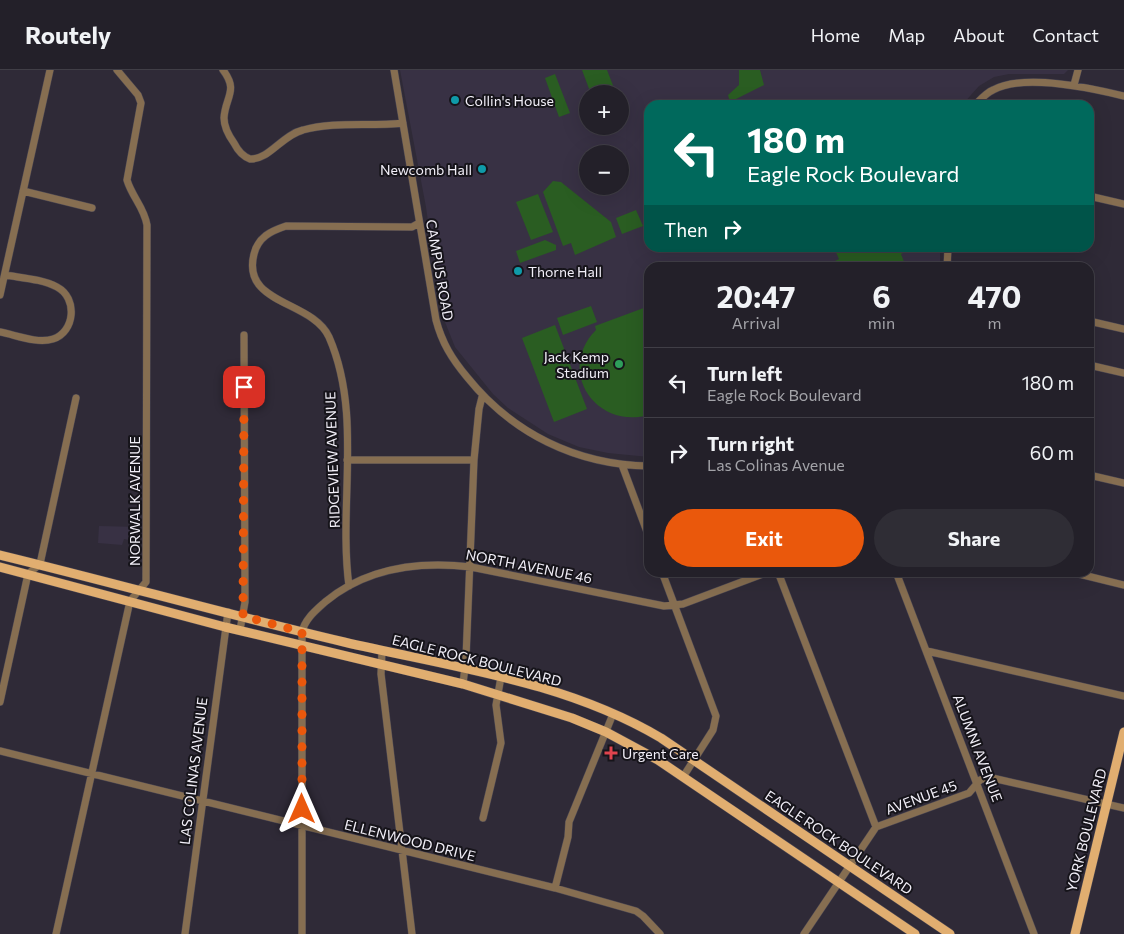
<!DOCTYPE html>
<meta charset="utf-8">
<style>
:root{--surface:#232029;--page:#2f2d35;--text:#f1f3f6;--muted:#a3a3a8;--line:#403e46;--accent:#ea580c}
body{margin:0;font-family:Commissioner,sans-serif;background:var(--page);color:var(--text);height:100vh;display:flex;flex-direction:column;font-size:19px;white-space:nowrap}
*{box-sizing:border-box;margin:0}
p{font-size:16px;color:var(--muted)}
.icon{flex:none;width:28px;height:28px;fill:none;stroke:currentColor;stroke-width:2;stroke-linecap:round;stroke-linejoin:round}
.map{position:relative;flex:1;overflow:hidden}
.details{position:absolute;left:644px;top:192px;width:450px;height:315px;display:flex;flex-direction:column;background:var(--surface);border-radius:15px;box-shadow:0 5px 20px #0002,0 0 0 1px var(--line)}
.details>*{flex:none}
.guide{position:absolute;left:644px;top:30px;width:450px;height:152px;border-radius:15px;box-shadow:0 5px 20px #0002,0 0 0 1px var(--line);background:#00695c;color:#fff;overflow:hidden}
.tools{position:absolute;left:579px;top:15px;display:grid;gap:10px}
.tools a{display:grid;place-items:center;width:50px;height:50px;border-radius:50%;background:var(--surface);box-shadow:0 5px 20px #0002,0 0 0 1px var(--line);font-size:25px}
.pin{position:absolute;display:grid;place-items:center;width:42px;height:42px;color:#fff;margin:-21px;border-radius:10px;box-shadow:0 2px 8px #0006}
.me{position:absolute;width:55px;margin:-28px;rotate:0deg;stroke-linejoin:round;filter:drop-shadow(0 0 4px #0008)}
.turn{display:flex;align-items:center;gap:18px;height:105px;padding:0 20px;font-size:22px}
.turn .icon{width:65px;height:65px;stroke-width:2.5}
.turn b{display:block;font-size:35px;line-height:42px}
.then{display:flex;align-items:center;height:48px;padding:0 20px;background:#0003;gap:10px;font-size:19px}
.eta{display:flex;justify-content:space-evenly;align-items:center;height:85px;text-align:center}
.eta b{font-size:30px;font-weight:700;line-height:35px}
.action{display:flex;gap:10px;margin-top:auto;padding:10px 20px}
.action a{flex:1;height:58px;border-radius:30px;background:var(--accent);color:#fff;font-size:20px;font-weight:700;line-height:58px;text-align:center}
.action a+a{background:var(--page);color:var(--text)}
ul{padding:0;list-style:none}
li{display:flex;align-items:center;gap:15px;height:70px;padding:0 20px;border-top:1px solid var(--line)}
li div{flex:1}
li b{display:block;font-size:19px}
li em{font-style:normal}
header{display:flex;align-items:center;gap:30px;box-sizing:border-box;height:70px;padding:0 25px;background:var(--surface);border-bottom:1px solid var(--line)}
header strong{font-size:24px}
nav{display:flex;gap:28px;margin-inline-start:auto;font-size:18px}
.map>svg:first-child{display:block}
</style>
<header>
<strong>Routely</strong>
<nav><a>Home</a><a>Map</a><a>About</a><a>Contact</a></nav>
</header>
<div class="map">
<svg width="1124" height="864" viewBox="0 0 1124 864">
<rect width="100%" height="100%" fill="#2f2a37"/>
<path fill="#383144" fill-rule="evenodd" d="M400 0H1068L1064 4H1009L994 7 979 16 962 35H649V178H940V197L649 198V387L608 383 579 377 548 364 508 338 493 324 455 277 441 242 426 137ZM588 24H620V56H588ZM588 84H620V116H588Z
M99 456 139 457V472L124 469 122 475 98 473Z"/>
<path fill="#2a5d22" d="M582 0H607L614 18 599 24H591Z
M739 0H760L764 15 730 32 728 25 739 15Z
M555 4 570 43 559 47 545 8Z
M553 111 561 112 611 152 616 167 575 185 571 173 563 176 543 122Z
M538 124 553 162 531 170 516 132Z
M636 140 643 156 622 164 616 148Z
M545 170 556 175V180L520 193 516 181Z
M834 178H858L860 183 875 178H904L905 182 901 184 906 197H831L835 191 839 189Z
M591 236 597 252 563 265 557 248Z
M649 236V345C595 360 556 300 596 260L595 256Z
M555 255 587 339 554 352 522 268Z"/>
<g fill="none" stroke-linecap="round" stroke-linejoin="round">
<defs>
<path id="minor" d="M223 0C239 21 225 27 224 48 224 57 229 66 234 73 238 81 242 86 250 89 269 90 282 65 303 60 335 51 370 57 403 53
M394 0 436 250C442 273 452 289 467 307 512 363 576 395 649 396
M1074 15 1078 0
M975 35C981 29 986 23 993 20 1024 3 1091 18 1124 26
M23 121 92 138
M1089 126 1124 134
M947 198 948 178
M0 225 50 0
M1089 251 1124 259
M0 262C16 265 37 274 53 269 75 262 78 228 57 217 42 209 22 208 5 205
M1089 295 1124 303
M347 390H474
M622 395 649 467
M1089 405 1124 413
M662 502 716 646 713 660 683 707
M778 502 876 757
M896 502 1034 864
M1071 502 1124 515
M349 516C338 434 363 345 329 267 312 230 241 235 254 184 258 167 271 161 286 156L412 157 419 153
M240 560 245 532 244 265
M382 581 381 604 412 864
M927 581 1124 626
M463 614 466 588 474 390 479 339 482 327
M0 632 28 504 40 494 76 328
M0 681 555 818 636 841 643 846 660 864
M483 748 501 673 496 635 501 607
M555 818 568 767 569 752 613 644
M56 864 130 531 146 512 147 155C144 137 132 127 127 110L141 33 138 25 117 0
M185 864 228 542
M302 864V562C305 549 315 541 325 532 366 498 419 491 471 497L664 536 683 534 768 502
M804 864 876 757 969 723 980 710 988 707 1124 738"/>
<path id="major" d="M0 485C115 513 229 545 344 572 451 597 565 611 661 668L950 864
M0 497 225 557 463 614 572 648 606 662 658 690 915 864
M1075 864 1124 662"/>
</defs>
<use href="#minor" stroke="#4a4652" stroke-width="8"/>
<use href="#major" stroke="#4a4652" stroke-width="10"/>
<use href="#minor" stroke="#866e51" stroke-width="7"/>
<use href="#major" stroke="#e1ae70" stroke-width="9"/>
</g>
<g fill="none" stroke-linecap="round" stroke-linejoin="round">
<path stroke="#ea580c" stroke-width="9" stroke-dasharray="0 16.2" d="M244 317 243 546 302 562V739"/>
</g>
<g fill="#0f9aa8" stroke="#16141a" stroke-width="2">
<circle cx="455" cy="30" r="5"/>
<circle cx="482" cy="99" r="5"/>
<circle cx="518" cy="201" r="5"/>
</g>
<circle fill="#2e9e5b" stroke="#16141a" stroke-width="2" cx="619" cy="294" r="5"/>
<path fill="#e0444e" stroke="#16141a" stroke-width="2" d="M608.5 675.5h5v5h5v5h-5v5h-5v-5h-5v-5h5z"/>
<g text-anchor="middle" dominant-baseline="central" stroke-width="4" stroke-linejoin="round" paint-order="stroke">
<g font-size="14" fill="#f2eff8" stroke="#16141a" text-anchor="start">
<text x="465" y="30">Collin's House</text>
<text x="472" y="99" text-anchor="end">Newcomb Hall</text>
<text x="528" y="201">Thorne Hall</text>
<text x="609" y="286" text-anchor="end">Jack Kemp<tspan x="609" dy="16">Stadium</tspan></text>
<text x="622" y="683">Urgent Care</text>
</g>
<g font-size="14" fill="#f2eff8" stroke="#16141a">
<text transform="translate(440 200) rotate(80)">CAMPUS ROAD</text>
<text transform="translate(332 390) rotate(-92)">RIDGEVIEW AVENUE</text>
<text transform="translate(134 431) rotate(-90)">NORWALK AVENUE</text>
<text transform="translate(529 496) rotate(11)">NORTH AVENUE 46</text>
<text transform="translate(477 590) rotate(14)">EAGLE ROCK BOULEVARD</text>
<text transform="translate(978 678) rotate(69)">ALUMNI AVENUE</text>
<text transform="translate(193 701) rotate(-83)">LAS COLINAS AVENUE</text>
<text transform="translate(921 727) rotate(-20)">AVENUE 45</text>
<text transform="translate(1086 760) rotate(-76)">YORK BOULEVARD</text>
<text transform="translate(410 770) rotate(14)">ELLENWOOD DRIVE</text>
<text transform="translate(839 772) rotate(34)">EAGLE ROCK BOULEVARD</text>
</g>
</g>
</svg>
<div class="tools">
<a>+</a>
<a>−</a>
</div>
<div class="pin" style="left:244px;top:317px;background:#d93025"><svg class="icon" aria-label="arrive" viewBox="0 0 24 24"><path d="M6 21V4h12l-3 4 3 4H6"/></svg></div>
<svg class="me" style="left:302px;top:739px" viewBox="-20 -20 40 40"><path d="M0-17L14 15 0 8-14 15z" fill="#ea580c" stroke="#fff" stroke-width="4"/></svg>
<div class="guide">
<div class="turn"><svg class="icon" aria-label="left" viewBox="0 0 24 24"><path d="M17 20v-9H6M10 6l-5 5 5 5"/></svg><div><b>180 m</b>Eagle Rock Boulevard</div></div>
<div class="then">Then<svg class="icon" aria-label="right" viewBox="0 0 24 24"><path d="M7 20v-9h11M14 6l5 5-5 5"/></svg></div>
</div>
<section class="details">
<div class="eta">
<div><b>20:47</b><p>Arrival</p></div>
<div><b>6</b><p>min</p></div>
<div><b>470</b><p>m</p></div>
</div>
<ul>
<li><svg class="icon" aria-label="left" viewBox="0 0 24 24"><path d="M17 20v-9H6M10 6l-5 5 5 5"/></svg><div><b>Turn left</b><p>Eagle Rock Boulevard</p></div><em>180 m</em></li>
<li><svg class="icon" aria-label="right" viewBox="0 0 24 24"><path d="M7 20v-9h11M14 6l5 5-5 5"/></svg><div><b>Turn right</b><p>Las Colinas Avenue</p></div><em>60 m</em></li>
</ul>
<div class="action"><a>Exit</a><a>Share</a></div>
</section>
</div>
